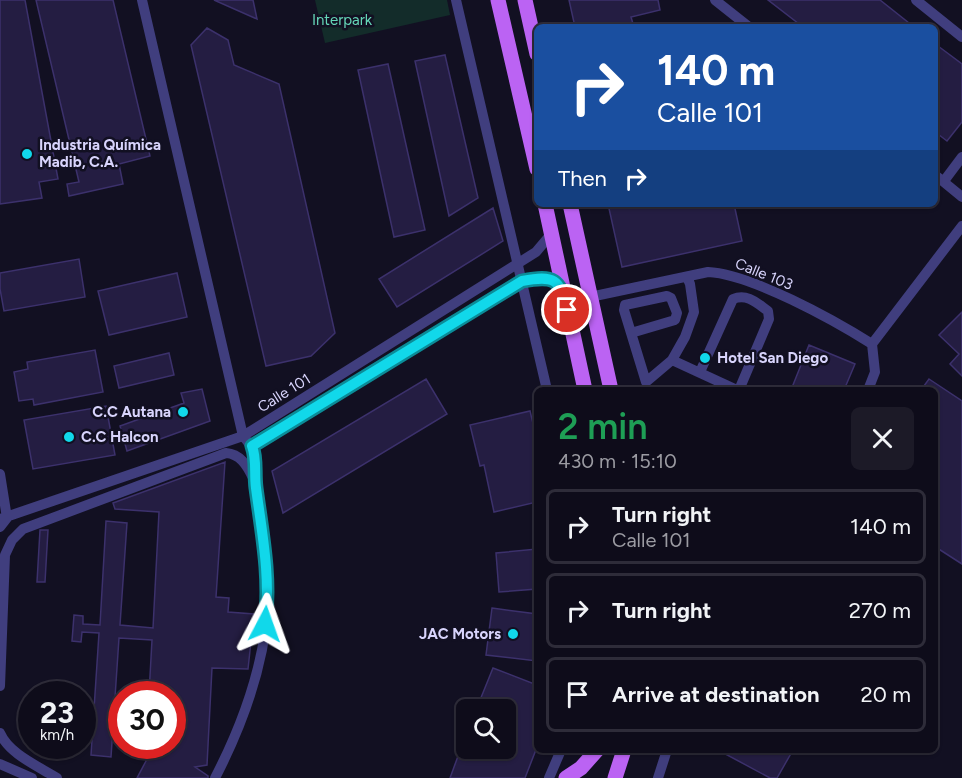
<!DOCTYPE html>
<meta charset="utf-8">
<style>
:root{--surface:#0e0c1a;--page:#1c1a27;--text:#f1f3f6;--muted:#9b9ba2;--line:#2e2c39}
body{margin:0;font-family:Figtree,sans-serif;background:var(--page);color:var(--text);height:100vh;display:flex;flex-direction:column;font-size:22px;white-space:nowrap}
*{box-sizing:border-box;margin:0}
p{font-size:20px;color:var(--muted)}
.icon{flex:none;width:33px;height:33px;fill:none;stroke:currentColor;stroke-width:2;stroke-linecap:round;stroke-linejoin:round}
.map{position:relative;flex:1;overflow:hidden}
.drawer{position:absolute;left:534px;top:387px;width:404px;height:366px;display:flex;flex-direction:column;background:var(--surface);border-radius:9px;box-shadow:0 2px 4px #0004,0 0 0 2px var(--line)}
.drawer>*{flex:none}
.hud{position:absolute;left:534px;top:24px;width:404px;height:183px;border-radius:9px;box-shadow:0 2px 4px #0004,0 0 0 2px var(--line);background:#1a4fa0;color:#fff;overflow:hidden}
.buttons{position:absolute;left:456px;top:699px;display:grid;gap:12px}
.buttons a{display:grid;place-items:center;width:60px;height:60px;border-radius:9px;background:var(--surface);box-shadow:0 2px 4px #0004,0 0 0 2px var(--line);font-size:30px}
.speed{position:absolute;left:18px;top:681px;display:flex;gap:12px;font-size:30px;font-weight:700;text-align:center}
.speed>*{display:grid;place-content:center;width:78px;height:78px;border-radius:50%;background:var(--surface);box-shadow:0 2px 4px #0004,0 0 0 2px var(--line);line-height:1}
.speed small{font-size:15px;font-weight:400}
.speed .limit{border:9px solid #d22;background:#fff;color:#111}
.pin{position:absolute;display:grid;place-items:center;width:51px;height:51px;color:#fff;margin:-26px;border:3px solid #fff;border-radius:50%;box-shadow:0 2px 6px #0007}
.me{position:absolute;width:66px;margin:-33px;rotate:4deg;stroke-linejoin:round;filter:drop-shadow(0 0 4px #0008)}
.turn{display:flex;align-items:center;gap:21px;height:126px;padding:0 24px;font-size:27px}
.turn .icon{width:78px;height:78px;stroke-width:2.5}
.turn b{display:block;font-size:42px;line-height:51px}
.then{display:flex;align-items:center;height:57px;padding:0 24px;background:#0003;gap:12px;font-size:22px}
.round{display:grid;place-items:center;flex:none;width:63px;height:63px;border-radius:9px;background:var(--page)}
.head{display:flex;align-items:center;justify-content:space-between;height:102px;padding:0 24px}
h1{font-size:36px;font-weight:600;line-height:45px;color:#1e9e55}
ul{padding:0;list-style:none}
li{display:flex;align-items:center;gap:18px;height:75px;margin:0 12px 9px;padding:0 12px;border:3px solid var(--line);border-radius:9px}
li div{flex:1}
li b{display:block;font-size:22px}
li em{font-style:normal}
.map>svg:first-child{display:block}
</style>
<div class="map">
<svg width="962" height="778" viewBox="0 0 962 778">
<rect width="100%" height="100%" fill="#121022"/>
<path fill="#132c2a" d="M315 0H447L450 15 325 43Z"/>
<path fill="#241d42" stroke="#3c316c" stroke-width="1.5" d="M0 0H25L58 179 39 182 42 198 0 204Z
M36 0H113L150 156 119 164 123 184 69 196 67 184 79 182Z
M214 0H253L257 19Z
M569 0H658L660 10 631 17 634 27H575Z
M768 0H880L914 27H803Z
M207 28 228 40 234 65 279 84 335 333 311 356 266 366 191 45Z
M934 43 962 64V122L947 141 934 131Z
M445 55 478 198 449 216 415 61Z
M388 64 425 230 394 237 358 70Z
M608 204H734L742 241 622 267Z
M493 208 503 241 397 307 379 279Z
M79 259 85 297 4 311 0 289V273Z
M177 273 187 317 109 335 98 291Z
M962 312V376L950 364 959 354 939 335Z
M809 345 855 364 844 390H791Z
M95 350 103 392 34 405 33 399 19 401 14 372 28 369 27 362Z
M169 353 174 375 119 388 114 366Z
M426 379 447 414 283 513 272 471Z
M929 379 962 401V564L934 546V390H921Z
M202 389 210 421 127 451 120 426 184 403 181 393Z
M106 406 115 455 33 469 24 420Z
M530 411 537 440V502L494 512 484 465 480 466 470 425Z
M225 462 216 597 229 598 228 612 254 614 248 669 212 668 207 765 195 767 208 776V778H137L146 761V746H172V694H149L152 640 119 638 111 757 91 755 99 633 82 632 81 642 72 641 74 615 83 616V624L100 625 106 521 127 523 120 625 153 628 159 512 115 509 113 503Z
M40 530H48L45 582H37Z
M537 549V589L499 592 496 553Z
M492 608 537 614V661L486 655Z
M493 668 537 685V747L525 778H450L461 748H506V710H476Z
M718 750H793L777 778H770Z"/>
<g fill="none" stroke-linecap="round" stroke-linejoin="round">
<path stroke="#403e7e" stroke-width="10" d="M142 0 243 436C261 455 254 473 257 496 262 531 270 569 268 605 264 667 243 724 215 778
M456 0 547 390
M715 0 749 27
M916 0 962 37
M934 174 962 197
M944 181 962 157
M590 297 708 272C751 274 834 320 872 344L875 372 868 390
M631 333 675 320 677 313 671 298 667 296 625 305 624 310 646 382 672 360 685 337 694 312 690 284 687 277
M872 344 962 226
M672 360 737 390
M700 372 733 299C747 293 757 303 768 311L769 319 739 390
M252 445 522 281C539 278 550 277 563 290
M0 474 7 518 0 527
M0 519 243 436 536 252 552 233
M0 686 5 555 12 540 23 529 226 453C240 454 247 465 253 478
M0 733C9 754 38 766 57 778
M0 764 32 778
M549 778 561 750
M658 778 667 750"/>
<path stroke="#bb63f3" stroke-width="15" d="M498 0 537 169
M525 0 537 54
M545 204 585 390
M570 204 611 390
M566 778 581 768 597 750
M615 778 624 750"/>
</g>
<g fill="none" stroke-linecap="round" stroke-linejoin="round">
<defs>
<path id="route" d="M265 624C271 578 262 533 256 488 254 473 257 459 252 446L522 281C554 275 560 278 567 310"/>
</defs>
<use href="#route" stroke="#0b8c98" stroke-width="15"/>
<use href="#route" stroke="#11d8ea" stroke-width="10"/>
</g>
<g fill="#11d8ea" stroke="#121022" stroke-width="2">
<circle cx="27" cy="154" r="6"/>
<circle cx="705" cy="358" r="6"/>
<circle cx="183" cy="412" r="6"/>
<circle cx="69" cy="437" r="6"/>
<circle cx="513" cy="634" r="6"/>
</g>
<g text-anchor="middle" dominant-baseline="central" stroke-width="5" stroke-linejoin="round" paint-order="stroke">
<g font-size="15" fill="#65d6b8" stroke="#121022">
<text x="342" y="20">Interpark</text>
</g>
<g font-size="15" font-weight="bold" fill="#d8d4fc" stroke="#121022" text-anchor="start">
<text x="39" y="145">Industria Química<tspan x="39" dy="17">Madib, C.A.</tspan></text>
<text x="717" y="358">Hotel San Diego</text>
<text x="171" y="412" text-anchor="end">C.C Autana</text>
<text x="81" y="437">C.C Halcon</text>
<text x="501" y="634" text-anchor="end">JAC Motors</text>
</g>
<g font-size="15" fill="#d8d4fc" stroke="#121022">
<text transform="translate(764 274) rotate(22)">Calle 103</text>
<text transform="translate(284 393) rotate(-32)">Calle 101</text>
</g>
</g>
</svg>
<div class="buttons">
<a><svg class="icon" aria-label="search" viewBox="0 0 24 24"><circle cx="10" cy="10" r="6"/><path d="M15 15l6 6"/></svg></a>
</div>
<div class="speed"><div>23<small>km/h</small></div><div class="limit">30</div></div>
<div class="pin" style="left:567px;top:310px;background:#d93025"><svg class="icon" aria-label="arrive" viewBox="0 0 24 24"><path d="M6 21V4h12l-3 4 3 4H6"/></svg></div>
<svg class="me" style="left:265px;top:624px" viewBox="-20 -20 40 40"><path d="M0-17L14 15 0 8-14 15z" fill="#11d8ea" stroke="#fff" stroke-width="4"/></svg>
<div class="hud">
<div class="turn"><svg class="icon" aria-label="right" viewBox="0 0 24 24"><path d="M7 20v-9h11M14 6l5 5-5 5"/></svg><div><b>140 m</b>Calle 101</div></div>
<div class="then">Then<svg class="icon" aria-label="right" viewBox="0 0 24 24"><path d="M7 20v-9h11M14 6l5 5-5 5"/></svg></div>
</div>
<section class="drawer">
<div class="head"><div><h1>2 min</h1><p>430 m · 15:10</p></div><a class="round"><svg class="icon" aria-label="close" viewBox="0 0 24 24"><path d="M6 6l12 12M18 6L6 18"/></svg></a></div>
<ul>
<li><svg class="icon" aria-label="right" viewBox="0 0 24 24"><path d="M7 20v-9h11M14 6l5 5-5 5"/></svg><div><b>Turn right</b><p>Calle 101</p></div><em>140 m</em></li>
<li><svg class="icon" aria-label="right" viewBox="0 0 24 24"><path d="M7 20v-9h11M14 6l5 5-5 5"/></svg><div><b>Turn right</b></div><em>270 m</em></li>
<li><svg class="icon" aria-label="arrive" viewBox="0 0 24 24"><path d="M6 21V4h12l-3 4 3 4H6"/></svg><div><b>Arrive at destination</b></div><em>20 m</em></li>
</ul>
</section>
</div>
